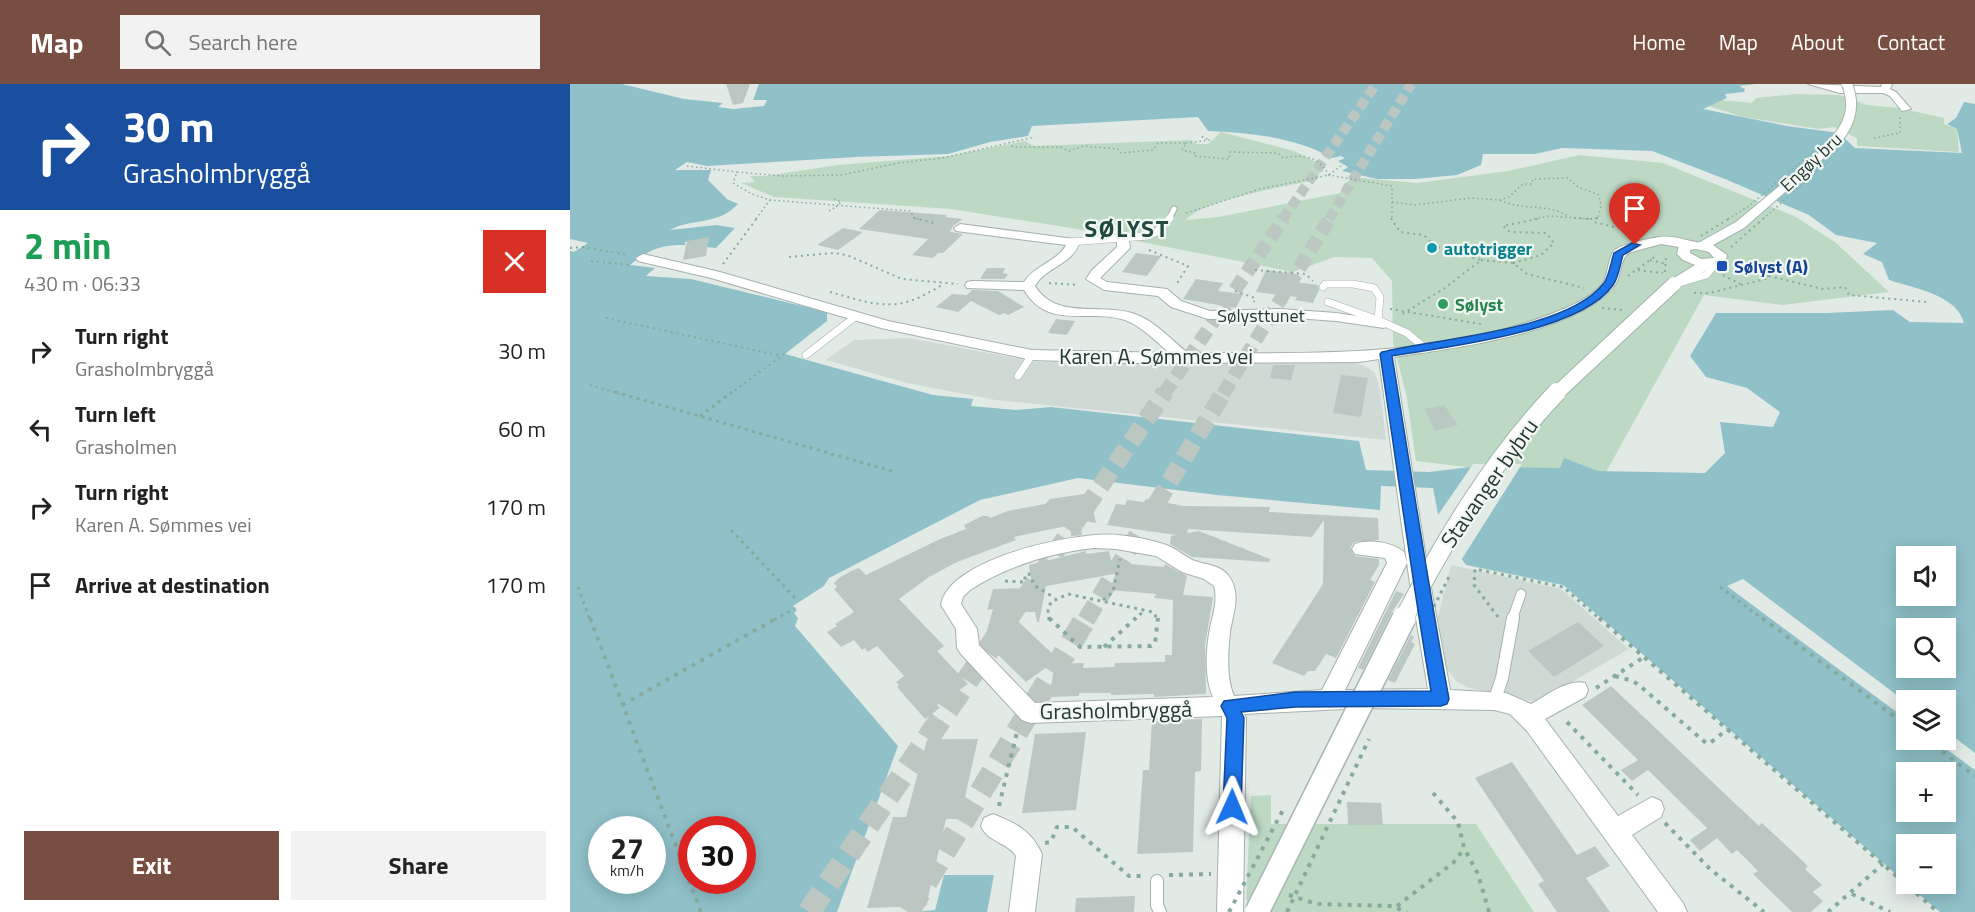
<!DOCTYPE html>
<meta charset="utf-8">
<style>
:root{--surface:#fff;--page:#f2f2f2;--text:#222;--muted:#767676;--accent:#784e42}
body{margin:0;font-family:"Titillium Web",sans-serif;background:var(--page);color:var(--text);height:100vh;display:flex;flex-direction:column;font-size:22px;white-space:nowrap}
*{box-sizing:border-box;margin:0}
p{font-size:20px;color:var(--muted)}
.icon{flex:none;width:33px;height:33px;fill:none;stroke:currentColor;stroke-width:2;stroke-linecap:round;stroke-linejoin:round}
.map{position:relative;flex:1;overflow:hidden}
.panel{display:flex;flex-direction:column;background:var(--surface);width:570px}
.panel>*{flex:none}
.banner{background:#1a4fa0;color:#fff;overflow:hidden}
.controls{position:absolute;left:1326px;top:462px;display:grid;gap:12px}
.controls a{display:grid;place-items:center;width:60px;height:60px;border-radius:0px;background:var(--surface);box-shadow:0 3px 15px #0003;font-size:30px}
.speed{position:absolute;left:18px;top:732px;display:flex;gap:12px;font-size:30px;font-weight:700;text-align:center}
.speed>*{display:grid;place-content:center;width:78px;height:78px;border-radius:50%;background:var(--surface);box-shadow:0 3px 15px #0003;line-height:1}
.speed small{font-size:15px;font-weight:400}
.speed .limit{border:9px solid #d22;background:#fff;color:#111}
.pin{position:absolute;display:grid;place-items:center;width:51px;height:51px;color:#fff;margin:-62px -26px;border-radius:50% 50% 50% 0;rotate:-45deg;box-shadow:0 0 6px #0007}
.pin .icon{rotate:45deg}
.me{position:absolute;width:66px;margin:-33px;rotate:1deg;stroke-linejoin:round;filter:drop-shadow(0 0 4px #0008)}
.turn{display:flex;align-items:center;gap:21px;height:126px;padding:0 24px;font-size:27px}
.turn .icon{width:78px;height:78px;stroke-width:2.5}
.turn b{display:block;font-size:42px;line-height:51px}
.round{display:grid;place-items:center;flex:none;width:63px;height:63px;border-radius:0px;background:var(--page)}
.headline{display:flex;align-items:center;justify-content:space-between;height:102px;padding:0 24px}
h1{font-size:36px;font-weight:700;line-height:45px;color:#1e9e55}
.primary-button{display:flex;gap:12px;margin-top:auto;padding:12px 24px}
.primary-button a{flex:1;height:69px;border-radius:0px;background:var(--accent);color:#fff;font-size:24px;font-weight:700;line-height:69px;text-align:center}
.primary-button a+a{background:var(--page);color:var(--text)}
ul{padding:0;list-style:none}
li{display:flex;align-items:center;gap:18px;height:78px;padding:0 24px}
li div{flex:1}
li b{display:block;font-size:22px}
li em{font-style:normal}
header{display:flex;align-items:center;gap:36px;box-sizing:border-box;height:84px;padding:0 30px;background:var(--accent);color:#fff}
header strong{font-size:28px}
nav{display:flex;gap:33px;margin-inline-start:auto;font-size:21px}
.search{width:420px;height:54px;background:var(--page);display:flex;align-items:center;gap:15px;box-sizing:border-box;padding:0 21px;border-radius:0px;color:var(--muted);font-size:22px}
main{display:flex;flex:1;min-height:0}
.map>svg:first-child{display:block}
</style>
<header>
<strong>Map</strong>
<div class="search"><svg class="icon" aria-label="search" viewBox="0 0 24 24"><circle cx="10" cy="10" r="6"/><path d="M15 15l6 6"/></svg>Search here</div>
<nav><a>Home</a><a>Map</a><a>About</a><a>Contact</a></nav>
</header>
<main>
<section class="panel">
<div class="banner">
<div class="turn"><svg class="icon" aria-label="right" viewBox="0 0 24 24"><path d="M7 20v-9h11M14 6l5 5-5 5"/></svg><div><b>30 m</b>Grasholmbryggå</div></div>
</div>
<div class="headline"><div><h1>2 min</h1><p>430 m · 06:33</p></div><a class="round" style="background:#d93025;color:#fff"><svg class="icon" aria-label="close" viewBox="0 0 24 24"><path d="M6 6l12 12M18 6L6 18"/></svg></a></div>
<ul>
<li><svg class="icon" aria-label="right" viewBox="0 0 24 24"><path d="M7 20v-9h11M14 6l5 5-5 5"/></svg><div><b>Turn right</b><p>Grasholmbryggå</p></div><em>30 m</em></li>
<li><svg class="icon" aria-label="left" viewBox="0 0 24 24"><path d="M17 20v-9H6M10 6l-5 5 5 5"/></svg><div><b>Turn left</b><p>Grasholmen</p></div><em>60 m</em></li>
<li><svg class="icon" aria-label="right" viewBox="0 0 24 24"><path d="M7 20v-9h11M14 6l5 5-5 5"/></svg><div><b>Turn right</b><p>Karen A. Sømmes vei</p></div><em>170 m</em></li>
<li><svg class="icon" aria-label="arrive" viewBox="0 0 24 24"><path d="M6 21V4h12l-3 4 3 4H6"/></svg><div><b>Arrive at destination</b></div><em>170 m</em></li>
</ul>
<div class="primary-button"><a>Exit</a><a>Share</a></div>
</section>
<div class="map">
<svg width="1405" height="828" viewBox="0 0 1405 828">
<rect width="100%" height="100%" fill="#e2eae6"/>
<path fill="#d0dad5" d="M339 254 465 278 785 279 797 283 805 289 810 306 816 356 426 316 337 299 256 276 284 256Z
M881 481 991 505 1059 565 971 616 963 617 899 604 887 598 876 584 868 533Z"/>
<path fill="#bdd9c4" d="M1226 10 1270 11 1297 21 1329 24 1374 34V40L1387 45 1389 68 1287 62V54L1264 43 1249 45 1174 33 1138 22 1151 16 1182 19 1186 14Z
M651 48 724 67 752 81 747 96C720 101 631 116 616 136L648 133 770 109 781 93 847 99 938 87 1009 71 1093 79 1224 132 1265 158 1319 208 1212 221 1134 211 1030 399 846 377 837 314 823 258 822 197 802 174 764 173 723 188 507 145 381 125 204 113 171 99 185 98 180 92H196L267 81 379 72 455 57 464 62 621 56 626 60H638Z
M701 711V740H906L964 828H680L676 814 681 712Z"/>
<path fill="#90c1c9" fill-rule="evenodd" d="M0 0H52L114 15 153 19 148 23 163 25 194 22 197 16H183L189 0H1185L1169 2 1175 5 1174 8 1155 10 1157 14 1133 25 1217 42 1269 49 1285 64 1392 69 1387 45 1377 40 1386 34 1394 18 1405 20V669L1376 647V616L1336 618 1173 495 1157 502 1336 635V656H1364L1405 686V828H1370L1337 800H1376V760H1336V799L993 501 896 481 871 446 863 404 811 402 810 426 647 411 508 394 410 416 259 494 254 502 223 522 227 526 224 529 228 534 225 542 328 662 267 828H0V167L4 168 18 159 0 155ZM628 33 638 47C680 49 726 53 762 74L771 72 775 74 768 77 778 83 772 87 807 95H845L887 91 911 81 913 70H965L992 64 1082 67 1155 95 1239 131 1266 151 1307 159 1293 170 1312 178 1319 196C1344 204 1387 211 1394 239L1340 238 1323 226 1257 229H1146L1120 272 1136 293 1177 304 1210 328 1203 343 1150 338 1155 369 1135 389 1028 387 994 374 990 384 900 383 859 388 796 386 789 357 481 323 446 326 401 322 403 315 363 311 215 270 257 237V228L121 195 76 192 85 184 60 181C78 166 91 160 115 161V158L137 154V163L146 164 165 144 146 141 100 146C121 134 148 142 168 120L157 115 138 96 141 86H105L117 78 137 82 286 73 378 70 420 58 458 52 462 42ZM1336 472H1376V512H1336ZM1336 544H1376V584H1336ZM1336 688H1376V728H1336ZM32 746H82V796H32ZM122 746H172V796H122Z
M374 791H424L417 828H346L365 826Z"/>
<path fill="#e2eae6" d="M903 380H952L890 478 868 446 866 434Z"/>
<path fill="#bac7c2" d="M156 0H180L173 19 163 21Z
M310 126 377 131 376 133 393 135 383 142 380 148 393 150 373 169H368L363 174 342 171 358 155 289 145Z
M273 144 293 148 268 166 247 161Z
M139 153 136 172 113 176 117 157Z
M566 169 591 172 577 192 552 188Z
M417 184H435L433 189 438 190 435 195H410Z
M696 186 729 191 725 198 748 201 749 206 743 219 725 216 727 213 686 208Z
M626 195 653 199 648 207 673 210 666 224 613 215Z
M402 206 428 207 454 223 438 231 434 229 429 231 401 217 388 228 366 223 382 210 397 211Z
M486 235 505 237 497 251 478 249Z
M703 281H725L721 296 700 294Z
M771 291 798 294 791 333 763 329Z
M874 321 888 341 865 347 855 325Z
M514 410 520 411 526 439 509 436 512 451 501 452V441L444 453 446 456 387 478 359 493 329 515 374 562 367 567 398 600 367 621 370 624 355 635 327 603 329 601 326 598 334 592 307 562 298 568 295 564 292 566 284 556 271 563 257 548 267 542 265 540 284 528 264 505 267 503 264 499 269 494 283 486 289 484 296 491 368 456 396 445 394 441 412 432H418L420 434 438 427 475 420 480 415Z
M576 415 614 422 700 423 699 428 808 434 809 456 784 458 780 464 785 472 809 475V481L800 496 805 498 766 574 756 570 745 587H738L734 592 702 579 753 500 754 436 742 453 618 445 617 449 629 447 700 475 699 478 622 473 600 460 601 452 606 451 537 441 546 420 555 421 557 416 574 418Z
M516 467V470L539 467 544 490 476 502 469 538H467L465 528H438L488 575 456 598 414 557 423 525 417 526 423 505 462 504 459 481Z
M549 479 594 483 595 480 617 492 613 511 643 513 635 561 636 610 584 613V610L541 611V609H509V612L479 613 485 580 514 579 513 584 544 583 545 579 595 578V571H602L603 516 584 514 586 510 540 506Z
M826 507 834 510 822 528 793 586 788 584Z
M1008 538 1034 562 984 593 958 567Z
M841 551 844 553 841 558 845 560 825 599 818 596Z
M1041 602 1189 742 1192 739 1238 782 1235 785 1252 801 1243 808 1253 817 1241 828H1222L1183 790 1188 787 1167 766 1162 770 1147 754 1130 767 1120 756 1137 744 1078 686 1062 697 1051 686 1068 676 1012 621Z
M632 635 631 687 625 688 623 768 567 770 573 686H579L582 637Z
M516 648 506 726 452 729 465 650Z
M380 655H408L390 735H376L356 822 297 824 323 733H336L357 656Z
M942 678 1007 771 1025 762 1040 782 1016 794 1040 828H987L968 800 974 797 905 694Z
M777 718 811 719 813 741H778Z
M565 812 564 828H505L506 814Z"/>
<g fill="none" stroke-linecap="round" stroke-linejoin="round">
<path stroke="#bcc7c2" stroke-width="10" stroke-dasharray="10 5" stroke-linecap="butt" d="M713 135 806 0
M759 135 841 0"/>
<path stroke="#bcc7c2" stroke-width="14" stroke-dasharray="14 7" stroke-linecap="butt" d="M594 310 714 134
M653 310 760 134"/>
<path stroke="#bcc7c2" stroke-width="18" stroke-dasharray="18 9" stroke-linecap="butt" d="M439 536 595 308
M516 536 654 308"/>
<path stroke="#bcc7c2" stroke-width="23" stroke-dasharray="23 12" stroke-linecap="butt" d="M239 828 440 534
M338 828 516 534"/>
<defs>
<path id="lane-far3" d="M599 135 604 125"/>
<path id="lane-far2" d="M500 158 577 152 587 148 600 134
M1106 200 1136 191 1147 178
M753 203 755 200H783L804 204 810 213 808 236 837 249 856 265
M758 218 808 236
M236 271 285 233
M448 292 462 271"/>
<path id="lane-far1" d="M942 536 951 510"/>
<path id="lane" d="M924 618 932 594 943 534
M587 797V821L590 828"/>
<path id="street" d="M1238 0 1311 3 1312 0H1322L1320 5 1326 8 1341 25 1332 27 1320 12 1313 9H1270Z
M390 140 504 155 509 160C501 181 476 183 465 202 487 237 530 218 565 230 585 237 601 256 618 269 742 269 873 275 991 226 1004 221 1024 211 1033 199 1038 190 1038 177 1043 168 1047 161 1081 154 1090 153 1100 151 1115 156 1126 158L1127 161 1126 164 1121 165 1091 160 1058 169C1049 178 1052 193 1044 202 1008 249 881 265 824 273L859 493 880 606 936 609 961 620C976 612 998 594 1015 599L1018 606 1015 613 975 635 1048 732 1082 713 1091 717 1094 725 1091 733 1062 751 1113 819 1117 828H1088L957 647 940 630 924 626 794 624 674 630 676 634 673 828H647L652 632 460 639 452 636 391 570 387 564 386 545 371 521C378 474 507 447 548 451 566 453 585 456 601 463 610 467 616 474 625 477 636 481 650 481 658 491 672 509 663 529 660 548 658 568 656 593 664 612L752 606 817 479 815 474 785 470 782 465 785 460C800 455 822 458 834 468L837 479 775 606 858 605 839 493 809 275 789 278 559 279 462 276 311 244 141 194 68 177 66 174 73 170 150 188 318 237 462 266 600 269C586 258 572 242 555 236 518 224 479 247 454 206L397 204 395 201 397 198 402 197 454 198C465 181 488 177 496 161L386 147 384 144ZM524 464 546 465 586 472 612 488 634 495 644 502C648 517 643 530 640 544 636 565 634 593 643 613L465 619 409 561 407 545 391 520 393 513 400 506C437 482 480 469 524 464Z
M553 152 559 156 560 164 530 194 537 198 597 205 611 217 640 227 711 225 766 229 814 236 821 240 814 244 766 237 711 233 638 235 601 223 588 212 534 206 516 195 522 186 547 163V156Z
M423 730C447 740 461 746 472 770L465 828H439L446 772C437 758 417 758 411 742L414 734Z"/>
<path id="secondary" d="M1260 60 1265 63 1264 65 1174 144 1143 161 1157 171 1155 179 1141 183 1109 203H1099L1097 200 1099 197 1125 181 1113 176 1107 170 1109 161 1130 158 1166 138ZM1126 165 1139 168 1144 174 1131 175 1120 169V166Z"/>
</defs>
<use href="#lane-far3" stroke="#a5b1ad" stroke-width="7"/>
<use href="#lane-far2" stroke="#a5b1ad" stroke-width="8"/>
<use href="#lane-far1" stroke="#a5b1ad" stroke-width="11"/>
<use href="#lane" stroke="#a5b1ad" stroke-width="14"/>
<use href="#street" stroke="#a5b1ad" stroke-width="2"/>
<use href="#secondary" stroke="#a2b5ae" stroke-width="2"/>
<path stroke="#86aa9e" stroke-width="1.5" stroke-dasharray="1.5 3" stroke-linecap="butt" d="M1304 54 1330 49V32
M439 58 443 63H490L499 67 514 62 548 65 551 69 583 66 588 59H616L612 66 625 69V72L659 75 660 68 708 69 713 74C733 70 748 72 759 91L822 102V118L845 121 901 114 930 116 939 113 953 100H962L963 95 998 94 1008 103 1029 111 1031 122 1028 134 1021 135
M616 59 640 56 630 52
M117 82 167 88
M264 115 271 118
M930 116C952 127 977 119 998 132
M822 118V135
M259 127 266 123
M616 129 690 105 759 91 771 82
M186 135 200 116
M349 135 344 134 341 127 200 116 182 110 163 99 167 88 211 92 271 91 329 79 373 74 465 53
M964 135 979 132 1021 135"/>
<path stroke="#86aa9e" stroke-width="2" stroke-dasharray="2 4" stroke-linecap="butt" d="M344 134 364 139
M821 134 830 148 854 151 864 162 911 176 875 204 829 232
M1004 134 1021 135
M1028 134 1021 135 1024 138 1064 148
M0 164 13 163 59 171
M579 166 618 182 606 201
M219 173 263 169 277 171 332 195 388 200
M911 176 943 179 957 190 1014 204
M1080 176 1096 180
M21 177 59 181
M943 179 971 171 984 159 976 149 940 148 933 142 971 134
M153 180 187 134
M685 186 736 190 743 197
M1068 186 1093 189
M1095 188 1096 171
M1153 191 1172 201
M1058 192 1087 171
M1199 192 1253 205 1275 203 1279 211 1357 218
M479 199 509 201
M665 207 685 214 684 218
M260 208C286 215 313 226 340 217 352 213 363 206 374 200
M1124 209H1140L1199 194 1196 187 1185 183 1162 182
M1032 224 1052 226
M820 225 911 240
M36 234 212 272
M20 301 50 310
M160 310 214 270"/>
<path stroke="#86aa9e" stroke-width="3" stroke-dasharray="3 4.5" stroke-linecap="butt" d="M45 308 322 387
M130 332 162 308
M161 446 228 517
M435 497 455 498V491L459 490 465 502 485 514
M8 503 20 536
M1150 503 1194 536
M533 516 543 508 550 475
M928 533 904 501 905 485 993 503 1031 536
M204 536 225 524
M479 536 478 526 481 518 498 510 583 528 588 536
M564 536 575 526"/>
<path stroke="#86aa9e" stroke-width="4" stroke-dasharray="4 6" stroke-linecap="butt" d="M20 534 131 828
M479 534 510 563 581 562 585 559 588 534
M1029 534 1368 828
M1192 534 1336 641
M534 563 566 534
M1045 592 1063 597 1070 602 1136 659H1140L1158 645
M1026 604 1074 573
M52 621 207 534
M997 638 1068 711
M1356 656 1405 692
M863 709 888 738 894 764 908 790 919 828
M429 722 448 644
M1095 739 1140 785 1194 828
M475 759 481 758 487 743H502L559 792H575
M599 791 641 790
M1282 810 1320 828
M719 811 747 820 822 822 837 828
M827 822 883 779 894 765
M1258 828 1313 780"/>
<use href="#lane-far3" stroke="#fff" stroke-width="5"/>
<use href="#lane-far2" stroke="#fff" stroke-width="7"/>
<use href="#lane-far1" stroke="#fff" stroke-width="9"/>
<use href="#lane" stroke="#fff" stroke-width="12"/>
<use href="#street" fill="#fff" fill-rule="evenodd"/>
<use href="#secondary" fill="#fff" fill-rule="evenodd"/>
<defs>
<path id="secondary-bridge-far3" d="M1260 63C1278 44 1287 26 1277 0"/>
<path id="secondary-bridge-far2" d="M986 310 1104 200"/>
<path id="secondary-bridge-far1" d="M833 536C875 455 924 374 987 308"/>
<path id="secondary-bridge" d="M687 828 834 534"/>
</defs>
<use href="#secondary-bridge-far3" stroke="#a2b5ae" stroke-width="12" stroke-linecap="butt"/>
<use href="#secondary-bridge-far2" stroke="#a2b5ae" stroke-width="16" stroke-linecap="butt"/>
<use href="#secondary-bridge-far1" stroke="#a2b5ae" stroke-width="20" stroke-linecap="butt"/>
<use href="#secondary-bridge" stroke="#a2b5ae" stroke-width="26" stroke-linecap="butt"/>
<path stroke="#86aa9e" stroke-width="1.5" stroke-dasharray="1.5 3" stroke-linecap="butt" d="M266 123 271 118
M1158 135 1179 122 1246 65
M1193 135 1259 77"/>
<path stroke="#86aa9e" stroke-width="2" stroke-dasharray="2 4" stroke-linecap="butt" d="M1131 152 1160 134
M1161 163 1194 134"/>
<path stroke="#86aa9e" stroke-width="3" stroke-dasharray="3 4.5" stroke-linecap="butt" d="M857 536 880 491"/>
<path stroke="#86aa9e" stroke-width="4" stroke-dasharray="4 6" stroke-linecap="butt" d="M854 541 858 534
M659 828 713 726
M717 828 799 655"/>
<use href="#secondary-bridge-far3" stroke="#fff" stroke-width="10"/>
<use href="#secondary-bridge-far2" stroke="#fff" stroke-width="14"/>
<use href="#secondary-bridge-far1" stroke="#fff" stroke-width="18"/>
<use href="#secondary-bridge" stroke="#fff" stroke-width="23"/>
</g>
<path fill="#1a73e8" stroke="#114b97" stroke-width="1.5" d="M1062 159 1070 161 1053 171C1050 180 1049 193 1043 201 1011 248 876 263 822 272 841 387 858 501 879 615L877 620 871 622 725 623 671 628 674 634 671 723 669 729 662 732 656 729 653 723 657 634 651 622 654 617 725 608 861 607C842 495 827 383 810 270L812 268C868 254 997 247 1034 199 1039 192 1041 178 1044 169Z"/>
<circle fill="#0f9aa8" stroke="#f2f7f4" stroke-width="2" cx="862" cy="164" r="6"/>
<rect fill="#1a4fb4" stroke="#f2f7f4" stroke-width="2" x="1146" y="176" width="12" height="12" rx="3"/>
<circle fill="#2e9e5b" stroke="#f2f7f4" stroke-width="2" cx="873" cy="220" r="6"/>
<g text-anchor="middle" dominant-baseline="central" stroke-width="4.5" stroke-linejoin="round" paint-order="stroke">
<g font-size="18" fill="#243933" stroke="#f2f7f4">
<text transform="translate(1241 78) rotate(-43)">Engøy bru</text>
<text x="691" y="231">Sølysttunet</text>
</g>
<g font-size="18" font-weight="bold" fill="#0d838f" stroke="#f2f7f4" text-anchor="start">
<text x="874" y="164">autotrigger</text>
</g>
<g font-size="18" font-weight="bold" fill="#164399" stroke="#f2f7f4" text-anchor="start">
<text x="1164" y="182">Sølyst (A)</text>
</g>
<g font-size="18" font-weight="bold" fill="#27864d" stroke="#f2f7f4" text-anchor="start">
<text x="885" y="220">Sølyst</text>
</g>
<g font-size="22" fill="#243933" stroke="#f2f7f4">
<text x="586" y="272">Karen A. Sømmes vei</text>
<text transform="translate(919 399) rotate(-55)">Stavanger bybru</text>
<text transform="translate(546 626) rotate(-1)">Grasholmbryggå</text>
</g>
<g font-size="24" font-weight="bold" letter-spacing="1.5" fill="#22493f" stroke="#f2f7f4">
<text x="557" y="144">SØLYST</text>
</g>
</g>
</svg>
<div class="controls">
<a><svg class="icon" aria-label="sound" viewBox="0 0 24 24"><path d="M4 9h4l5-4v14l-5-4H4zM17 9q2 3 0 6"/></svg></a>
<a><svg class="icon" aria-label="search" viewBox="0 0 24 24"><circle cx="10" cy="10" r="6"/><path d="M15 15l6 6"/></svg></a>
<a><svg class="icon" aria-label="layers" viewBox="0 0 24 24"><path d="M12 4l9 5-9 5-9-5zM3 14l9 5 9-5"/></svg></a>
<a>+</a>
<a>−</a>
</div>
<div class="speed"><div>27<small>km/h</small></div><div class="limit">30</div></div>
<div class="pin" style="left:1065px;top:161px;background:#d93025"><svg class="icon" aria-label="arrive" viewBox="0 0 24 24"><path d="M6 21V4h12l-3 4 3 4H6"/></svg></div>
<svg class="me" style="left:662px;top:723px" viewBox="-20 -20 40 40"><path d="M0-17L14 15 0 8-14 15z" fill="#1a73e8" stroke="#fff" stroke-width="4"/></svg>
</div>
</main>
